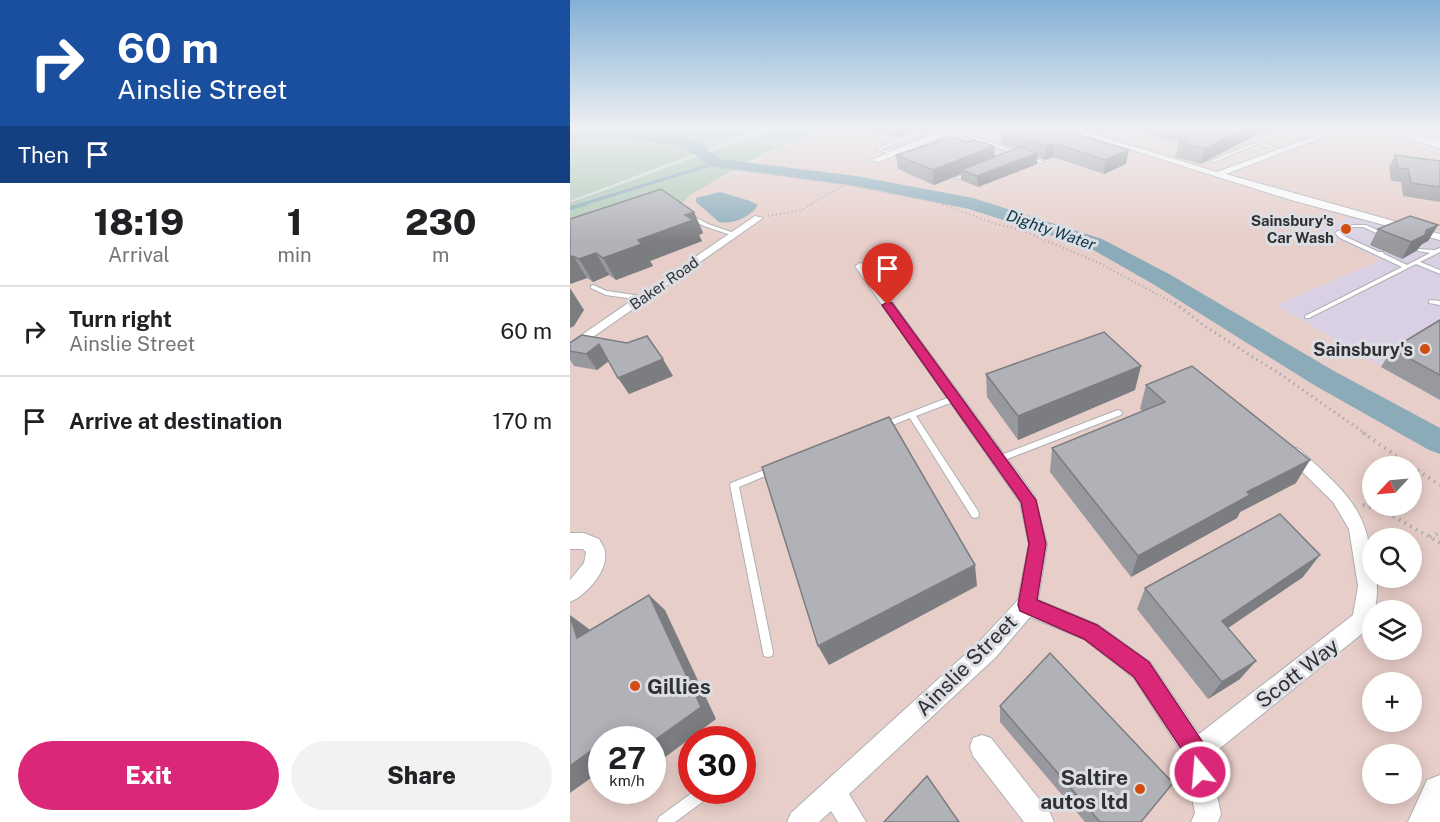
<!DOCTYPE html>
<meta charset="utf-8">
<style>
:root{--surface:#fff;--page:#f2f2f2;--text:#202124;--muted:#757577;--line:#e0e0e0;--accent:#db2777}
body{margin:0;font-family:"Public Sans",sans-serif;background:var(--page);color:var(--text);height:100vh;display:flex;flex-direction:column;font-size:22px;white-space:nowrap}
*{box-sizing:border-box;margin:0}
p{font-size:20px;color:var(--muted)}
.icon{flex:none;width:33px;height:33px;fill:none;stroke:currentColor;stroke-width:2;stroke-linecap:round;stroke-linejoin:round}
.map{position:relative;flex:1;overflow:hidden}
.sheet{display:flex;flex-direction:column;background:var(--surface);width:570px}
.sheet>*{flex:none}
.banner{background:#1a4fa0;color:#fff;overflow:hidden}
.needle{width:39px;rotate:244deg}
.tools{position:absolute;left:792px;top:456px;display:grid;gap:12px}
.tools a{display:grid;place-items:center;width:60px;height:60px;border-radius:50%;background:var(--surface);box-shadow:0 3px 15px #0003;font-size:30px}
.speed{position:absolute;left:18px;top:726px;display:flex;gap:12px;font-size:30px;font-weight:700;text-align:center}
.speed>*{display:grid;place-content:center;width:78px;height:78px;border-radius:50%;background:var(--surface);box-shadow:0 3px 15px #0003;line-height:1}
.speed small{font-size:15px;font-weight:400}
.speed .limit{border:9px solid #d22;background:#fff;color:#111}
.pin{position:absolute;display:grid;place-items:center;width:51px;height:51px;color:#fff;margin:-62px -26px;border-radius:50% 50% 50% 0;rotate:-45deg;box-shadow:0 0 6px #0007}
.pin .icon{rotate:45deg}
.me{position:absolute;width:66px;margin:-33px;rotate:343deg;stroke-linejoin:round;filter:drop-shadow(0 0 4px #0008)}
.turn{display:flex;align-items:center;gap:21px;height:126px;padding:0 18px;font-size:27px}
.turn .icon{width:78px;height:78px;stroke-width:2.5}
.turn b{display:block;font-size:42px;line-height:51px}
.then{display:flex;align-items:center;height:57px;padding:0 18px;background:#0003;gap:12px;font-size:22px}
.eta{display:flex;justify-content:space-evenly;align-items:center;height:102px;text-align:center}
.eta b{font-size:36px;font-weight:800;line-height:42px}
.action{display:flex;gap:12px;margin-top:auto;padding:12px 18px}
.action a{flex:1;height:69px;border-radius:36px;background:var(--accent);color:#fff;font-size:24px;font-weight:800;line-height:69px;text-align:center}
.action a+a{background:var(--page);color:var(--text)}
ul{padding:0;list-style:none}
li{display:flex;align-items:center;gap:18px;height:90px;padding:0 18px;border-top:2px solid var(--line)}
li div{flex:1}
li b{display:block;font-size:22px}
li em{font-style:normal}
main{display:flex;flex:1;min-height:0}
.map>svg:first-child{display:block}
</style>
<main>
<section class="sheet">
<div class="banner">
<div class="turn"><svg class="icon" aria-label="right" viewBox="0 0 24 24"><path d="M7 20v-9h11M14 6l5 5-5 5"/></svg><div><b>60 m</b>Ainslie Street</div></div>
<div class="then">Then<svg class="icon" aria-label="arrive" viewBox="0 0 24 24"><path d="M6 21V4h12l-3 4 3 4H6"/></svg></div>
</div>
<div class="eta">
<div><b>18:19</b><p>Arrival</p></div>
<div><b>1</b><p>min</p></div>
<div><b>230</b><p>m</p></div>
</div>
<ul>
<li><svg class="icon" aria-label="right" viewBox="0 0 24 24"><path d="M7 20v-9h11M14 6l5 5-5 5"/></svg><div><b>Turn right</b><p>Ainslie Street</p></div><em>60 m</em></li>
<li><svg class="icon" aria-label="arrive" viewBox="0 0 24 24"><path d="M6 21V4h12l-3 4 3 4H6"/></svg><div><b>Arrive at destination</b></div><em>170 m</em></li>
</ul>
<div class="action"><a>Exit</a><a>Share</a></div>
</section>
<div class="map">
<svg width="870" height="822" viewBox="0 0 870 822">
<rect width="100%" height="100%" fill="#dcdee4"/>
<path fill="#dad0e4" d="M782 216 845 233 870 236V401L705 304 810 260 747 230Z"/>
<path fill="#e8cec9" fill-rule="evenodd" d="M263 128H795L870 153V231L787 214 748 230 811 260 706 305 870 401V793L857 822H0V231L176 170 193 156ZM802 466H842V506H802ZM802 538H842V578H802ZM802 610H842V650H802ZM802 682H842V722H802ZM32 740H82V790H32ZM122 740H172V790H122ZM802 754H842V794H802Z"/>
<path fill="#afcab6" d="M0 128H199L169 137 0 201Z
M212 128H254L195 153 156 174 120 195 103 213 0 232V203L119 159Z"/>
<path fill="#8babb9" d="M150 192 180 201 188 205C181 217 162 225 149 222L126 202V198Z"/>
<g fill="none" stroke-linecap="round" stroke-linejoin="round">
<path stroke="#8babb9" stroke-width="3" d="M10 205 146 163"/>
<path stroke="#8babb9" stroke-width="4" d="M0 208 15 204"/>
<path fill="#8babb9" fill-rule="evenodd" d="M46 128H63L74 133 119 139 128 142 150 159 286 176 403 198 532 239 599 274 764 371 870 428V454L859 450 744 385 583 284 518 247 399 209 286 186 140 166 114 147 61 138Z"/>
<defs>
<path id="service" d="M381 129H383L474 162 471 163 381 131Z
M348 132 351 133 311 149 322 153V155L306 149Z
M687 142 715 151 713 152 687 144 644 162 641 161Z
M401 172 403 173 402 174 387 179 385 178Z
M119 216H123L138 224 167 234 164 236 134 226 119 218Z
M780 225H796L818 235 813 236 793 227H780Z
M768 231H772V232L771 233 774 236 809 252H813L814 254 837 265 860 253 848 251V249L865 250 870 248V252L850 262 870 270V274L846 264 739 318H735V316L832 267 770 238 765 233Z
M23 285 37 291 71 296 74 298 71 300 36 295 21 288V286Z
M861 300 870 301V305L859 303V301Z
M385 395 389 398 388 400 346 416 408 511 409 514 408 517 405 518 402 517 340 418 313 429 310 428 309 426 310 424Z
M548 410 551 411 552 413 551 415 432 461H426L425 459 426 457Z
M202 467 205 468 206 470 205 472 169 487 203 652 202 656 198 657 194 656 193 652 160 485 161 483Z
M126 790H143L142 795 105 822H87L89 817Z"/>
<path id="minor" d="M384 128H396L308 162 301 160 362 134Z
M492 128H503L647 172 767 128H777L656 174 870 234V240L721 200Z
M185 216 193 218 0 353V343Z
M290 263 294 264 464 495 477 544 468 600 528 625 580 662 629 734 783 615 788 586 779 529 763 502 717 457 715 453 717 449 723 447 729 449C775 492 802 510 802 578H806C809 592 805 616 799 628L639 757 651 814 648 822H621L625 813 614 756 564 678 514 639 460 617 426 657 279 794 296 822H268L261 811 249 822H217L221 813 410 641 448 600 459 544 450 502 285 266Z
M0 533H14L29 539C31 543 35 548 35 552 38 572 16 595 0 602V580L14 563 16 552 13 549H0Z
M412 735 421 738 480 813 484 822H454L403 756 400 747 403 738Z"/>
<path id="secondary" d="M870 775V822H838L857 780Z"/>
<path id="primary" d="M813 128H830L870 141V149Z"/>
</defs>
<use href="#service" stroke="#adafb5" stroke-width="2"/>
<use href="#minor" stroke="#adafb5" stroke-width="2"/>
<use href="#secondary" stroke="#adafb5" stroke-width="2"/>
<use href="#primary" stroke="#adafb5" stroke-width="2"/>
<path stroke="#a8aaaf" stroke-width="1.5" stroke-dasharray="1 2" stroke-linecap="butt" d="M0 203 124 164 282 186 380 205
M239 205 274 185"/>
<path stroke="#a8aaaf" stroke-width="2" stroke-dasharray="1 3" stroke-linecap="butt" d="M373 204 426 224 451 230 527 262 607 305
M198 216 231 210 242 204"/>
<path stroke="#a8aaaf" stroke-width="3" stroke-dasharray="1.5 4" stroke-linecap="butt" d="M605 303 636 327 710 374 796 434"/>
<path stroke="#a8aaaf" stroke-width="4" stroke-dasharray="1.5 5" stroke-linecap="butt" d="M793 433 841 466
M842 467 870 485
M793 505 816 512 870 543
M860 537 870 533"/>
<use href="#service" fill="#fff" fill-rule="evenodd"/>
<use href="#minor" fill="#fff" fill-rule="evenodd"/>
<use href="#secondary" fill="#fff" fill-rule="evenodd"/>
<use href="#primary" fill="#fff" fill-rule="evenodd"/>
</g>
<path fill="#98999e" d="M297 128H352L328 137 297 129Z
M493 128V130L556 164 534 174 483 157 475 160 467 157V164L408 187 391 180V174L364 185 328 169 326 155 425 157 445 149 431 144V131Z
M573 128H703L688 134 631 164 605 157 609 142 572 132Z
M825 155 870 161V202L833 196 831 182 821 181 819 167Z
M124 212 133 233 129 235 132 241 80 261 83 266 46 280 39 275 23 282 17 278 0 284V219Z
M868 225 858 241 852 244 846 251 832 259 800 245 808 229Z
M870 320V400L811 367 822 349Z
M0 343 103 376 59 394 39 361 27 370 4 366 0 360Z
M416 374 565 390 448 440 417 397Z
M576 385 726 483 670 512 667 518 561 577 480 472 482 448 573 411 570 409Z
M733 577 658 628 670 679 638 699 567 609 575 588Z
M430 706 571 822H515L430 722Z"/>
<path fill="#7c7d81" d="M327 128H352L328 137Z
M675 128H703L688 134 631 164 635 149Z
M484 143 483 157 475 160 476 146Z
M424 146 425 160 391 170V174L364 185 363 170Z
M559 150 556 164 534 174 535 160Z
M467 153V164L408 187 407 176Z
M124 212 133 233 129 235 132 241 80 261 83 266 46 280 33 258 115 215Z
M868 225 858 241 852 244 846 251 832 259 841 242 857 230Z
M26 253 39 275 23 282 9 259Z
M3 256 17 278 0 284V257Z
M0 288 14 310 4 326 0 328Z
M29 344 40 360 27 370 16 354Z
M93 359 103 376 59 394 48 378Z
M571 366 565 390 448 440V416Z
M740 460 726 483 670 512 667 518 561 577 568 556 677 492Z
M750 555 733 577 639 641 652 621Z
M405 565 407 586 259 665 248 646Z
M79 595 95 610 146 719 82 767Z
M0 615 19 629 28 653 7 638Z
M686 661 670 679 638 699 652 682Z
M26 747 32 750V770L0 793V766Z"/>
<path fill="#b1b2b8" stroke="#7c7d81" stroke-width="1.5" d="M439 128H492L490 129 559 150 535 160 484 143 476 146 431 131Z
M615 128H675L635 149 608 142 629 132Z
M382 137 398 142 405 140 424 146 363 170 326 155Z
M450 147 467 153 407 176 391 170Z
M825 155 870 161V187L841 183 838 169 828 168Z
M91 189 124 212 115 215 123 220 68 240 72 244 33 258 26 253 9 259 3 256 0 257V219Z
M840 216 868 225 857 230 860 231H856L855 235 841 242 808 229Z
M870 320V375L822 349Z
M534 332 571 366 448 416 416 374Z
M12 335 57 343 77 336 93 359 48 378 29 344 16 354 0 351V343Z
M622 366 740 460 677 492 680 495 568 556 482 448 595 402 576 385Z
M319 417 405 565 248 646 192 467Z
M710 514 750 555 652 621 686 661 652 682 575 588Z
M79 595 131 707 82 742V740H32V763L26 747 0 766V616L7 638Z
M480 653 603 783 571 822H530L430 706Z
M357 776 389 822H314Z"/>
<linearGradient id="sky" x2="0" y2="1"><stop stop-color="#83b0d5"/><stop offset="0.53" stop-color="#eff0f3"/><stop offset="1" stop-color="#eff0f3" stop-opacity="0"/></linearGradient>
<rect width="870" height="243" fill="url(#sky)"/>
<path fill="#db2777" stroke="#8e194d" stroke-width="1.5" d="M318 302 322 303 466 500 476 544 467 600 527 625 579 662 634 744 642 772 638 781 630 784 622 781 616 756 564 677 514 639 450 611 448 605 459 544 451 502 312 305Z"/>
<g fill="#d34d12" stroke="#dcdee4" stroke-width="2">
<circle cx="776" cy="229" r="6"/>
<circle cx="855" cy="349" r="6"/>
<circle cx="65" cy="686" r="6"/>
<circle cx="570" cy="789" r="6"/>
</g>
<g text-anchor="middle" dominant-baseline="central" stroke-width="6" stroke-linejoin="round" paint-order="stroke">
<g font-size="15" font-weight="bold" fill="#303133" stroke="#dcdee4" text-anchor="end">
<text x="764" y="220">Sainsbury's<tspan x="764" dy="17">Car Wash</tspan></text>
</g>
<g font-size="15" fill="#303133" stroke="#dcdee4">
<text transform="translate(94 283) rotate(-35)">Baker Road</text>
</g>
<g font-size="16" font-style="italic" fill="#063647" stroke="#dcdee4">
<text transform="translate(481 230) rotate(19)">Dighty Water</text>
</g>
<g font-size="18" font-weight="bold" fill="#303133" stroke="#dcdee4" text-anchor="end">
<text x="843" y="349">Sainsbury's</text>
</g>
<g font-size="21" fill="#303133" stroke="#dcdee4">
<text transform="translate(396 665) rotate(-45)">Ainslie Street</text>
<text transform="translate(727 673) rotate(-38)">Scott Way</text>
</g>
<g font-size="21" font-weight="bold" fill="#303133" stroke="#dcdee4" text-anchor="start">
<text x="77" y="686">Gillies</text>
<text x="558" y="777" text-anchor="end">Saltire<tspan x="558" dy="24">autos ltd</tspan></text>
</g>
</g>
</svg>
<div class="tools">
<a><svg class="needle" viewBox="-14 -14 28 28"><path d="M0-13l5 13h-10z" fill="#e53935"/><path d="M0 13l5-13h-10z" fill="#757577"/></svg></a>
<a><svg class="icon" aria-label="search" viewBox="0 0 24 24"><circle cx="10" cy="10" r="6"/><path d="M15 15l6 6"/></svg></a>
<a><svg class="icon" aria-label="layers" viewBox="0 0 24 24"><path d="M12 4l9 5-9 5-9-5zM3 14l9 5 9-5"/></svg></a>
<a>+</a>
<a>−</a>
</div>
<div class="speed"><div>27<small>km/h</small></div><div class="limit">30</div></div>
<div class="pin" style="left:318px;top:305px;background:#d93025"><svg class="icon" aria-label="arrive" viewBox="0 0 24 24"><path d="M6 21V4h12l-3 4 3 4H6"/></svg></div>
<svg class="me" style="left:630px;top:772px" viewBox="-20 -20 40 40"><circle r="17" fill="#db2777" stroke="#fff" stroke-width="3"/><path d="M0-11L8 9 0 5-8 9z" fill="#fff"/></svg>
</div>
</main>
